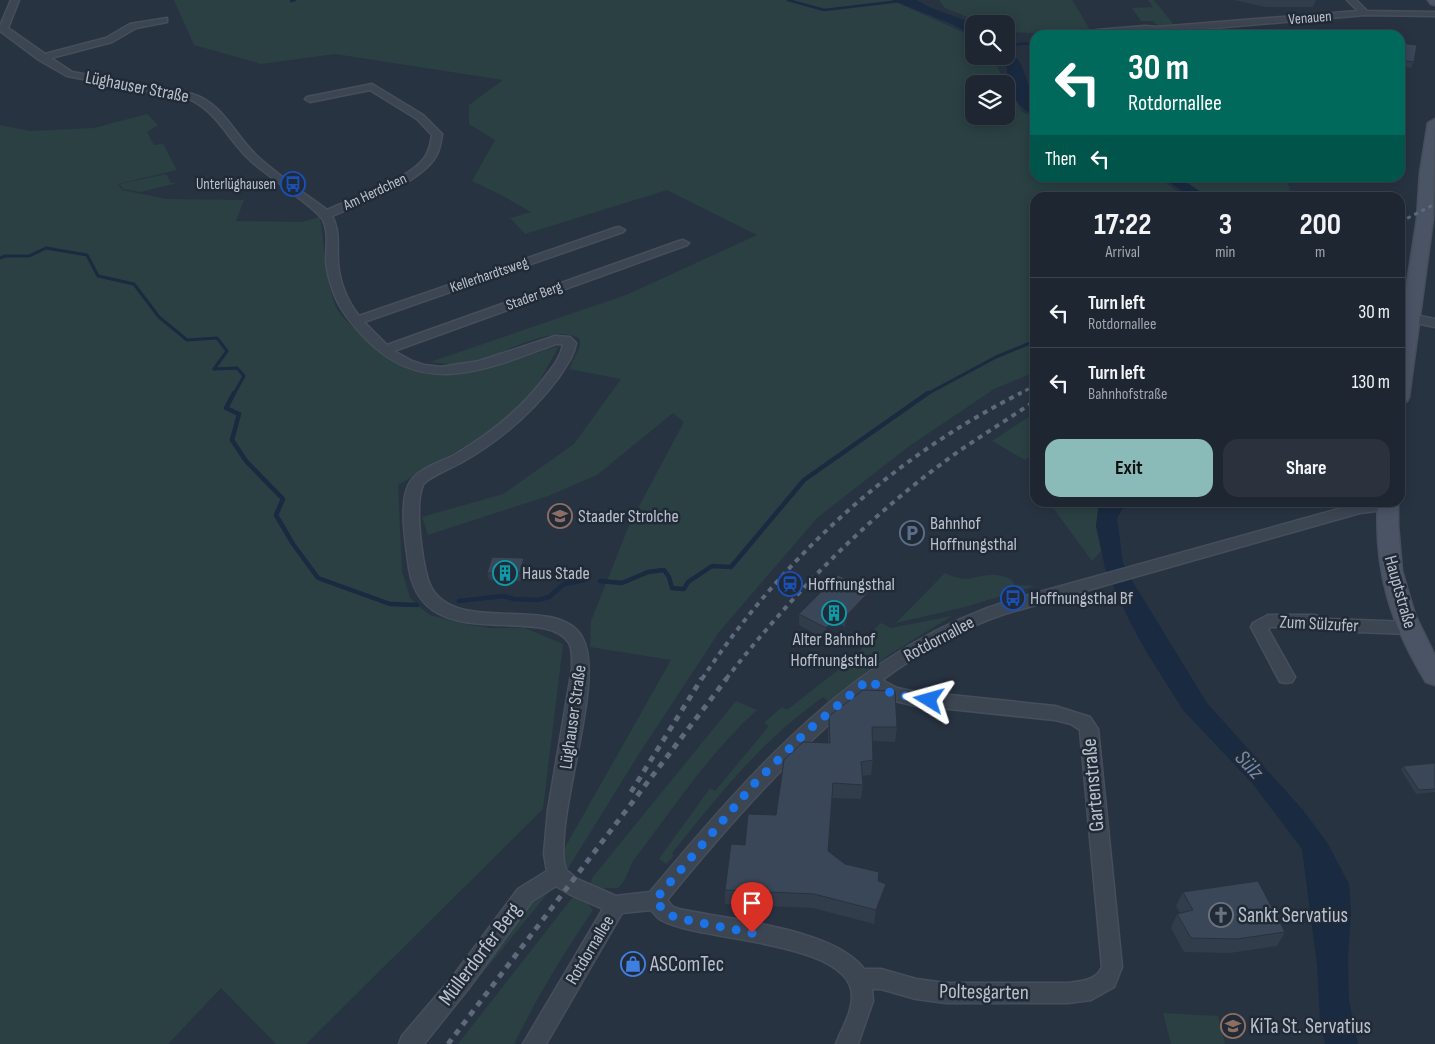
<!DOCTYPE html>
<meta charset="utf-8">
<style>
:root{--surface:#1e2632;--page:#2b323e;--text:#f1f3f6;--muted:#a1a5ac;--line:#3c434d;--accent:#8bbbb9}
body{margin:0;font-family:"Sofia Sans Condensed",sans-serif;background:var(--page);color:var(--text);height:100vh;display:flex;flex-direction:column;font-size:19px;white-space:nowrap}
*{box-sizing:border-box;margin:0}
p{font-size:16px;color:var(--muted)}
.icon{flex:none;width:28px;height:28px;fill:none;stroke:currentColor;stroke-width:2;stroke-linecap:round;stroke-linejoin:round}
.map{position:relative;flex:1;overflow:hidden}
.drawer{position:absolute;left:1030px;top:192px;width:375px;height:315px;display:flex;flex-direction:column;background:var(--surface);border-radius:15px;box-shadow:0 2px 12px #0003,0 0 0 1px var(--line)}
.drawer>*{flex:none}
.top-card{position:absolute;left:1030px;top:30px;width:375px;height:152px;border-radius:15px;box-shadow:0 2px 12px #0003,0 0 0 1px var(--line);background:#00695c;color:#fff;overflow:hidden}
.tools{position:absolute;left:965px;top:15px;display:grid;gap:10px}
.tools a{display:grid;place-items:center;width:50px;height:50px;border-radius:10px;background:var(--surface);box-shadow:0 2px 12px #0003,0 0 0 1px var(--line);font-size:25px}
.pin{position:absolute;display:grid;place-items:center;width:42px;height:42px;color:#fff;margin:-51px -21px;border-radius:50% 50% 50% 0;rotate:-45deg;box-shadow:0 0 5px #0007}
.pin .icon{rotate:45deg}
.me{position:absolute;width:55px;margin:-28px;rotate:278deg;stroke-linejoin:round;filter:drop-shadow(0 0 4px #0008)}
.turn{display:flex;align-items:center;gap:18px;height:105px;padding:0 15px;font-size:22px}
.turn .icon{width:65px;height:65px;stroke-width:2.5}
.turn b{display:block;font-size:35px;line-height:42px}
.then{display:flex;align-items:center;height:48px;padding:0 15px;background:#0003;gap:10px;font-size:19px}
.eta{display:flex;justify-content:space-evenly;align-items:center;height:85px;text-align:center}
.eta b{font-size:30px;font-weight:700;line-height:35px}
.action{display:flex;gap:10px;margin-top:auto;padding:10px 15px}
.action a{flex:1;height:58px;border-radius:15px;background:var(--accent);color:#111;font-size:20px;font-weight:700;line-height:58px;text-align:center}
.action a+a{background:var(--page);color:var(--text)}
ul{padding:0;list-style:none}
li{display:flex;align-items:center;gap:15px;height:70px;padding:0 15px;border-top:1px solid var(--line)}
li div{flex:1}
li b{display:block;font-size:19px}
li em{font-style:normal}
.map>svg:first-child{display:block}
</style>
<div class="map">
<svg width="1435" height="1044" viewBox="0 0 1435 1044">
<rect width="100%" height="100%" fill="#283342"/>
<path fill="#2a4043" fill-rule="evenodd" d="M174 0H891L974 37V56H991L1022 112 1035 117V178H1160L1184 197 1035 198V372L994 389 908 447 817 518 719 632 637 757 567 870 564 864 563 851 671 660 590 647 591 621 630 523 684 422 673 413 597 475 548 496 428 535 422 517 503 494 574 444 621 379 569 369 580 346V339C555 322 500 356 473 362 458 366 445 364 430 362L626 295 757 235 667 190 525 234 510 218 531 212 501 195 472 181 495 140 469 124V105L503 80 335 54 261 64 194 45ZM974 84H1006V116H974Z
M939 0H1072L1091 31 1073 35 1008 32 1006 24H985L945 8Z
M1148 0H1154L1174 25 1159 27 1153 21H1141L1132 8 1153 7Z
M147 114 158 125 147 132 154 145 163 144 177 170 118 184 122 190 167 199 244 200 236 221 301 222 320 217C325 247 324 278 336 307 341 318 356 329 364 338 423 401 489 367 559 346L535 389 505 423 398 485 402 571 410 598 417 605 430 615 459 623 490 628H525L563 644 543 809 306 1044H276L221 988 168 1044H0V125L30 131 94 128Z
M166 174 171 183H177L141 192 123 189 119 184Z
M1180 178H1286L1292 197H1208Z
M1035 413V453L1025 460 992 441Z
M1053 502 1099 503 1096 526 1102 550 1092 561 1051 505Z
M945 573C968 584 970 576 992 575 998 574 1005 577 1011 579L1015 585 1035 586 965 607 896 623Z
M952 616 887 656 828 701 823 697C804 711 786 725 770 741 734 775 703 815 672 853L674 856 666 864 659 859 710 788 715 791 769 726 764 723 782 707 787 710 847 663 878 633 874 629 881 623 891 628Z
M736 701 757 710C709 753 672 810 633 861L624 881 618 888H597L590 885 592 878Z
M547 881 552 888 425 1044H414Z
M581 895 593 910C564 953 537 997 514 1044H458L572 898Z
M1163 1013 1218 1016 1225 1044H1171Z"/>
<path fill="#1a2a40" d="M892 0H916L929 7 969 22 974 24V36L954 25Z
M1006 44 1021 64 1029 86 1035 95V115C1010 106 1008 79 1005 56H1006Z
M1163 178H1180L1208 197H1191Z
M1099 503H1126L1117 518 1123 563 1133 582 1207 703 1303 810 1328 844 1349 884 1351 912 1348 960 1349 1001 1358 1044H1325L1320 1022 1317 965 1302 849 1252 783 1183 710 1147 653 1130 622 1105 568 1096 526Z"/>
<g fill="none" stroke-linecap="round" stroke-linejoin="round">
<path stroke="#1a2a40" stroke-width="2.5" d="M788 0 824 10 900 1
M291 1 295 0
M1134 35 1149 34
M1006 45 1035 43"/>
<path stroke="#1a2a40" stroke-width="3" d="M0 258 5 256H29L46 248 87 255 98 276 134 284 159 317 187 340 217 338 227 351 214 369 237 368 244 376 234 394
M927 394 996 357 1035 341"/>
<path stroke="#1a2a40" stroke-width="4.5" d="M234 393 226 408 239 414 232 440 246 461 283 499 276 515 293 544 318 578 390 604 417 605
M600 581 622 583 648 572 664 570 669 577 672 588 684 589 688 582 712 566 731 567 804 480 928 393
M459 601 503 596 514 599 538 600 549 597 564 584 585 580"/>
<defs>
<path id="street" d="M11 0H19L8 28 45 54 106 38 130 24 167 18V22L136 28 112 42 51 58 72 72 192 94C223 103 235 136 257 156 279 176 304 193 327 210 353 198 409 180 425 157 430 150 431 143 432 135L417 119 370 90 310 102 305 99 307 97 372 84 423 115 442 134C441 142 440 149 436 156 420 184 361 203 332 216 340 231 337 246 338 262 339 281 347 301 359 316L615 228 619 227 625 230 623 232 364 322 387 345 679 241 683 240 689 243 687 245 394 351 412 361 424 365 441 367 479 361 555 336 570 337 576 343C574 356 566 366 559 377 532 413 501 440 462 462 454 467 426 478 423 485 414 505 422 559 428 580 448 640 556 591 582 637 606 679 557 805 564 862L566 870 577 879 616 896 650 892C751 772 856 648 1011 600L1360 503H1392L1394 506 1392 509 1360 513 1004 614C960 629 920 652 882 680L897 688 912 691 1055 706 1090 717 1098 729 1122 967 1114 987 1091 1000 1068 1003H946L916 999 881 989H872L873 1001 858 1044H836C841 1030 852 1013 852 997 854 940 699 942 661 920 657 918 654 913 651 910L622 913 546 1044H523L603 909 571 895 556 886 532 901 468 989 424 1044H399L402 1036 454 975 518 889 547 871 544 854 548 810 572 669C572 661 573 650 569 643 544 602 423 659 409 568 406 546 399 506 408 486 415 469 439 463 454 455 490 434 521 410 545 377 553 367 561 357 563 344H556C490 368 425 399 367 340 353 326 341 312 334 294 330 283 327 272 326 261 326 247 329 232 323 220 318 209 263 173 250 160 228 140 218 112 189 99L67 76 39 60 0 31V26ZM869 689 887 699 912 705 1055 720 1071 724 1080 730 1102 967C1096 981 1081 981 1068 983H946L916 979 881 969H864C834 928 728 920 679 909L673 907 667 900C730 823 793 752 869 689Z
M1347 0H1356L1367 11 1435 12V16L1365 15 1157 33C1136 31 1115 35 1094 35L1092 33 1096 30 1145 26 1157 27 1358 11Z
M1410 314 1435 319V327L1406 321 1404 318 1406 315Z
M1268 615H1314L1330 619 1409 622 1415 624 1417 628 1415 632 1409 634 1330 631 1314 627H1271L1268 629 1295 677 1292 682 1286 683 1280 682 1251 627 1253 623Z"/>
<path id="secondary" d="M1428 0H1435V5L1431 4Z
M1435 119 1433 219 1409 397 1407 401 1400 403V328L1417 219 1420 173 1428 123Z
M1378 502H1398V525L1402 571 1415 615 1435 656V685L1426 682C1391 624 1374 572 1378 502Z"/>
</defs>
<use href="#street" stroke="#464e5b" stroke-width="3"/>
<use href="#secondary" stroke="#464e5b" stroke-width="3"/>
<use href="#street" fill="#3c4552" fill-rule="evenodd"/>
<use href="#secondary" fill="#4a5465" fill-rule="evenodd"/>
<path stroke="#5e6979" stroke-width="3" stroke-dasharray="4 4" stroke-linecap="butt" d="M1400 222 1435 204
M1018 394 1035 386"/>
<path stroke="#5e6979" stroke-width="4" stroke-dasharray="5 5" stroke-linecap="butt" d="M702 679C782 559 891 458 1021 393
M726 679C793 593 872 512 962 449 986 433 1011 417 1035 401"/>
<path stroke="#5e6979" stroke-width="5" stroke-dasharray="6 6" stroke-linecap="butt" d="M631 792 702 678
M448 1044 727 678"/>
</g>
<path fill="#323d4c" d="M1234 0H1316L1313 7H1265Z
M1400 43 1414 62 1411 68 1400 66Z
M524 558 525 565 521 581 489 580 487 573Z
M868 602 845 627 840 624 825 639 799 625V614Z
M829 716 897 727 895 742 873 741V760L871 775 862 776 863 785 861 799 832 798 828 851 845 864 886 884 884 899 874 924 813 908 725 904V890L745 845 776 815 828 743V731Z
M1435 763V792L1416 794 1401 770 1403 766Z
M1183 892 1285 932 1277 946 1230 953 1184 952 1171 928 1177 914 1180 913 1176 906Z"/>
<path fill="#29323e" d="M524 558 525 565 521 581 520 573Z
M870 591 868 602 845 627 846 616Z
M841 613 840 624 825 639 826 628Z
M886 884 884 899 874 924 876 910Z"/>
<path fill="#3a4758" stroke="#29323e" d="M1400 43 1417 45 1414 62 1400 60Z
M492 557 524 558 520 573H487Z
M838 575 870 591 846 616 841 613 826 628 799 614Z
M863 690 895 691 897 727H872L873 760 861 762 863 785 833 783 828 851 845 864 879 872 878 881 886 884 876 910 814 894 725 890 731 844 745 845 748 814 776 815 784 760 803 742 830 743 829 716Z
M1435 763V789L1419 790 1403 766Z
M1258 881 1285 932 1237 939 1191 938 1177 914 1193 910 1183 892Z"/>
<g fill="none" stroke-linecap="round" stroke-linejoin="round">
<path stroke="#1a73e8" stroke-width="9" stroke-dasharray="0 16.2" d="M752 933 677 918 666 913 655 900 754 784 806 732 868 680 893 694 929 700"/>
</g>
<defs>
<symbol id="bus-ring" viewBox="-11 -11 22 22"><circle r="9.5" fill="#212a37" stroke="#1a4fb4" stroke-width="1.5"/><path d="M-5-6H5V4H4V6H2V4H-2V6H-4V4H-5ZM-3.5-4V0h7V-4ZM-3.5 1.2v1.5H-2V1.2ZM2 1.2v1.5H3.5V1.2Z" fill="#1a4fb4"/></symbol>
<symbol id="school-ring" viewBox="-11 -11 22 22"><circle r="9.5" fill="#212a37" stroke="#8d6e63" stroke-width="1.5"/><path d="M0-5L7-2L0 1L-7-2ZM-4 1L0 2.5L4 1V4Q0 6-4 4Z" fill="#8d6e63"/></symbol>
<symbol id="parking-ring" viewBox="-11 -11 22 22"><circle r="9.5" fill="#212a37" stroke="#5c6f8a" stroke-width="1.5"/><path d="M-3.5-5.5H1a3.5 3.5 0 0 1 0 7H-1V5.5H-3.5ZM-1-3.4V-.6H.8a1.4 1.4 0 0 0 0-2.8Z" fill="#5c6f8a"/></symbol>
<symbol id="building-ring" viewBox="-11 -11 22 22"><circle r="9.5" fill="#212a37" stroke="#0f9aa8" stroke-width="1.5"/><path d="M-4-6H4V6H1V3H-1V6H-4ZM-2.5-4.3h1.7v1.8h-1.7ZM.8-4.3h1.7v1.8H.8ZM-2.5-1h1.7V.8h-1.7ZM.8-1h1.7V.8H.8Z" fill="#0f9aa8"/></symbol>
<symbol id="station-ring" viewBox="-11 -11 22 22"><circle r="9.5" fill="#212a37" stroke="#1a4fb4" stroke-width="1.5"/><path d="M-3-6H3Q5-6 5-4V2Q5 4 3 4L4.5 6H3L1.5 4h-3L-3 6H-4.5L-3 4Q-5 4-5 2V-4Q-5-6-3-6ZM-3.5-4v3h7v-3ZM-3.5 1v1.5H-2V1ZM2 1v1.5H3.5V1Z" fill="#1a4fb4"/></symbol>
<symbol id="church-ring" viewBox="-11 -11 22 22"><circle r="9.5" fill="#212a37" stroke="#6b7280" stroke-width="1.5"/><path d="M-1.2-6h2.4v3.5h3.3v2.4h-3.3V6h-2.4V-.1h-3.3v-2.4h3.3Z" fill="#6b7280"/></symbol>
<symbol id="shop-ring" viewBox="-11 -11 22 22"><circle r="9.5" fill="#212a37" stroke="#3f7fe0" stroke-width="1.5"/><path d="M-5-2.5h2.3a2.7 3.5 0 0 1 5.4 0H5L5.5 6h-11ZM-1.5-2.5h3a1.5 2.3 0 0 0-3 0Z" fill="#3f7fe0"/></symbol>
</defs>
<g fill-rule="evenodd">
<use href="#bus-ring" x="279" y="170" width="28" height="28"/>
<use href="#school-ring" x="546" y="502" width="28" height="28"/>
<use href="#parking-ring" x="898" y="519" width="28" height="28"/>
<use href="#building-ring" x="491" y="559" width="28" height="28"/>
<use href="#station-ring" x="776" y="570" width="28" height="28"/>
<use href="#bus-ring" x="999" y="584" width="28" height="28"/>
<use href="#building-ring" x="820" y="599" width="28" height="28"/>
<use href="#church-ring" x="1207" y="901" width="28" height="28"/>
<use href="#shop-ring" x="619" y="950" width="28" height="28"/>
<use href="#school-ring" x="1219" y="1012" width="28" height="28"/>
</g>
<g text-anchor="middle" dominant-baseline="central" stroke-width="5" stroke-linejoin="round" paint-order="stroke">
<g font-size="15" fill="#b9c0cc" stroke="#212a37">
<text transform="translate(1310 18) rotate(-5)">Venauen</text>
<text transform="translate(375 192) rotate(-25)">Am Herdchen</text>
<text transform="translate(489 275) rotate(-19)">Kellerhardtsweg</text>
<text transform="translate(534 296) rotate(-20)">Stader Berg</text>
</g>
<g font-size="15" fill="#b9c0cc" stroke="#212a37" text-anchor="end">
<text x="276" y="184">Unterlüghausen</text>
</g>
<g font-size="18" fill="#b9c0cc" stroke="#212a37">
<text transform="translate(137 87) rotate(11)">Lüghauser Straße</text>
<text transform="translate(1400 592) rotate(74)">Hauptstraße</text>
<text transform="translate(1319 624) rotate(3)">Zum Sülzufer</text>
<text transform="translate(939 639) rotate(-28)">Rotdornallee</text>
<text transform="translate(573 717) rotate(-82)">Lüghauser Straße</text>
<text transform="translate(590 950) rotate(-59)">Rotdornallee</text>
</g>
<g font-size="18" fill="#b9c0cc" stroke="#212a37" text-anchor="start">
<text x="578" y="516">Staader Strolche</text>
<text x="930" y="523">Bahnhof<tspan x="930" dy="21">Hoffnungsthal</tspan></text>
<text x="522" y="573">Haus Stade</text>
<text x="808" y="584">Hoffnungsthal</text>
<text x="1030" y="598">Hoffnungsthal Bf</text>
<text x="834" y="639" text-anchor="middle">Alter Bahnhof<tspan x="834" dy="21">Hoffnungsthal</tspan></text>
</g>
<g font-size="21" fill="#b9c0cc" stroke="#212a37">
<text transform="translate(1093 785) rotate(-95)">Gartenstraße</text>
<text transform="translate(480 954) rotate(-53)">Müllerdorfer Berg</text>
<text transform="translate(984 992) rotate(1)">Poltesgarten</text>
</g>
<g font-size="21" fill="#b9c0cc" stroke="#212a37" text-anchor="start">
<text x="1238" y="915">Sankt Servatius</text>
<text x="650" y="964">ASComTec</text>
<text x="1250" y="1026">KiTa St. Servatius</text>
</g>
<g font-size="22" font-style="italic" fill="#748aa9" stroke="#212a37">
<text transform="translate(1249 765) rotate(47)">Sülz</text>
</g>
</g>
</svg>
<div class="tools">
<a><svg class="icon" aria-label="search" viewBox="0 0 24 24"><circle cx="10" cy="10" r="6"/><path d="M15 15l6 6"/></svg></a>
<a><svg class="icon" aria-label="layers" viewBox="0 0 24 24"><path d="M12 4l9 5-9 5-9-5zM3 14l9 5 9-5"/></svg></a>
</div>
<div class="pin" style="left:752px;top:933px;background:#d93025"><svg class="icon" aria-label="arrive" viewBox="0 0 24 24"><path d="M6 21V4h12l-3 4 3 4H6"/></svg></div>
<svg class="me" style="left:929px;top:700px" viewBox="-20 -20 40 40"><path d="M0-17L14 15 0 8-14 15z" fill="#1a73e8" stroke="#fff" stroke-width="4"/></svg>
<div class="top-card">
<div class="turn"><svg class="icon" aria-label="left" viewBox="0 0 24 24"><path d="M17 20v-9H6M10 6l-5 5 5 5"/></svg><div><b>30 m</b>Rotdornallee</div></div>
<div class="then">Then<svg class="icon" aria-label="left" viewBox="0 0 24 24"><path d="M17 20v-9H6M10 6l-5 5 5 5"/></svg></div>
</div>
<section class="drawer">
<div class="eta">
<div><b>17:22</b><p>Arrival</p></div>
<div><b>3</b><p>min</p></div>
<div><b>200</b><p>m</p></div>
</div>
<ul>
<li><svg class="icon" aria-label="left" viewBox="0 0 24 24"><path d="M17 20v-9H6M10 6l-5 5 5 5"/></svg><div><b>Turn left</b><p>Rotdornallee</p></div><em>30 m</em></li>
<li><svg class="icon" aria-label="left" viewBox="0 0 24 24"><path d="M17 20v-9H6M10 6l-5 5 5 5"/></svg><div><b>Turn left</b><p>Bahnhofstraße</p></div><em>130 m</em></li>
</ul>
<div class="action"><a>Exit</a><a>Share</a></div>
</section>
</div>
